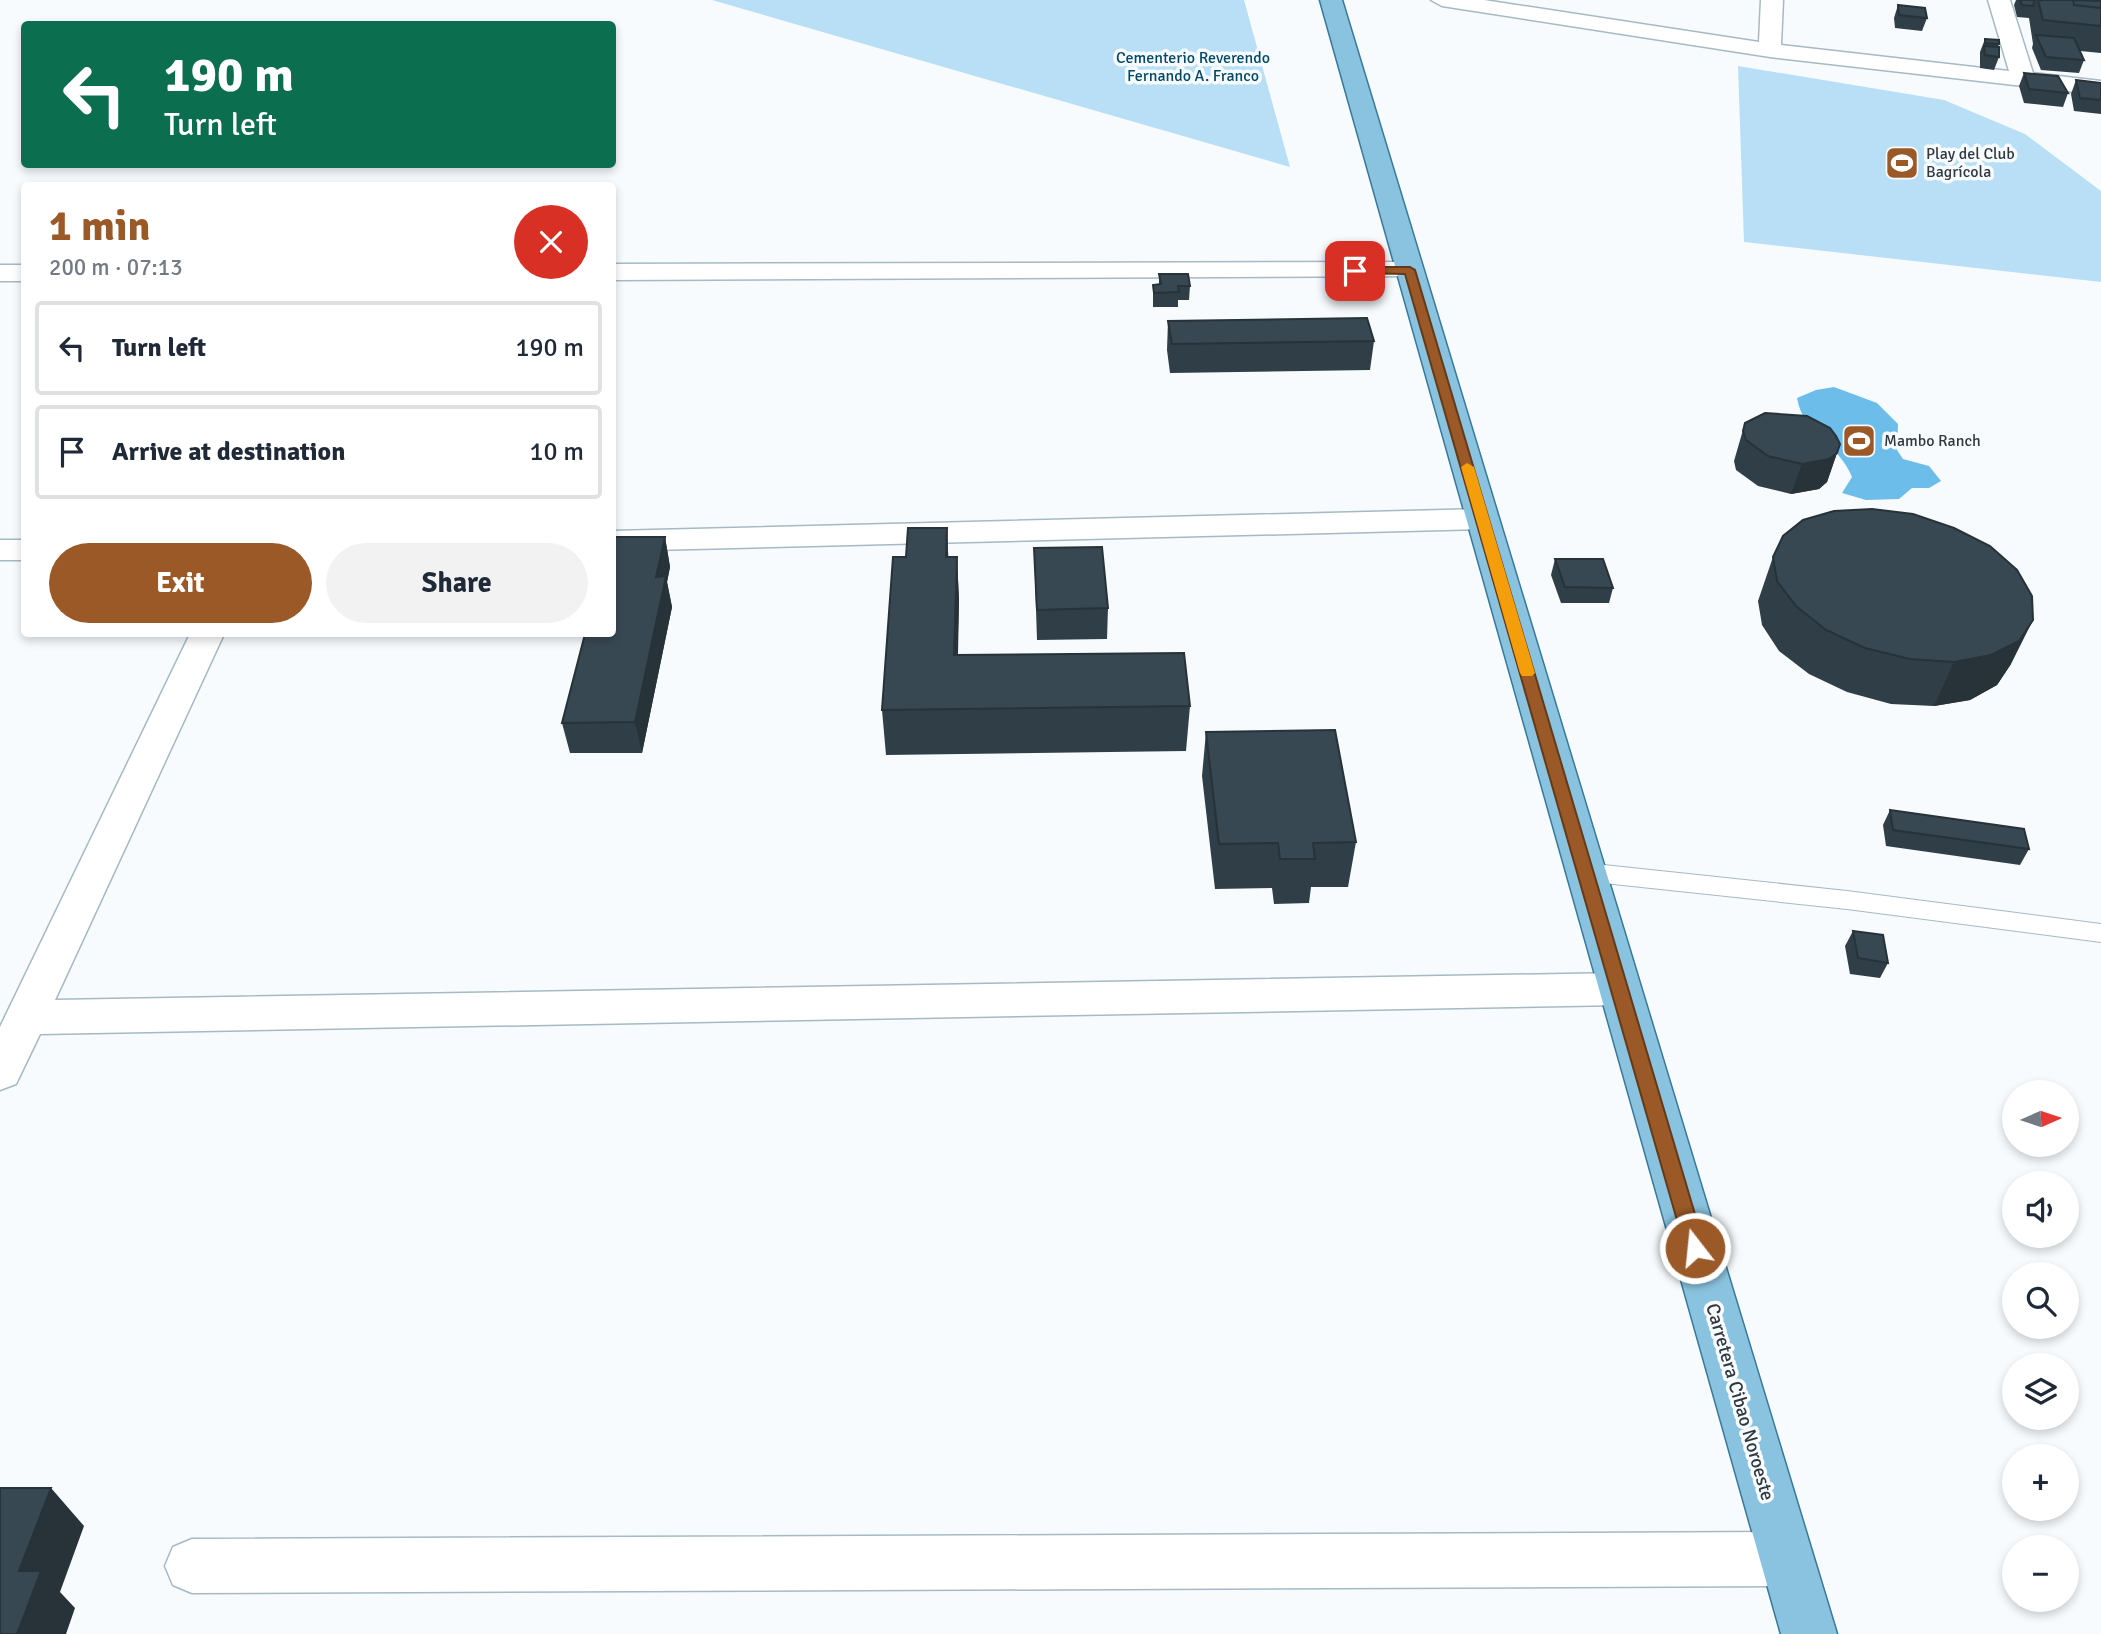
<!DOCTYPE html>
<meta charset="utf-8">
<style>
:root{--surface:#fff;--page:#f2f2f3;--text:#1f2937;--muted:#747a83;--line:#e0e1e3;--accent:#9b5927}
body{margin:0;font-family:Signika,sans-serif;background:var(--page);color:var(--text);height:100vh;display:flex;flex-direction:column;font-size:26px;white-space:nowrap}
*{box-sizing:border-box;margin:0}
p{font-size:23px;color:var(--muted)}
.icon{flex:none;width:38px;height:38px;fill:none;stroke:currentColor;stroke-width:2;stroke-linecap:round;stroke-linejoin:round}
.map{position:relative;flex:1;overflow:hidden}
.panel{position:absolute;left:21px;top:182px;width:595px;height:455px;display:flex;flex-direction:column;background:var(--surface);border-radius:7px;box-shadow:0 4px 10px #0003}
.panel>*{flex:none}
.guide{position:absolute;left:21px;top:21px;width:595px;height:147px;border-radius:7px;box-shadow:0 4px 10px #0003;background:#0b6e4f;color:#fff;overflow:hidden}
.needle{width:46px;rotate:87deg}
.tools{position:absolute;left:2002px;top:1080px;display:grid;gap:14px}
.tools a{display:grid;place-items:center;width:77px;height:77px;border-radius:50%;background:var(--surface);box-shadow:0 4px 10px #0003;font-size:35px}
.pin{position:absolute;display:grid;place-items:center;width:60px;height:60px;color:#fff;margin:-30px;border-radius:14px;box-shadow:0 4px 10px #0006}
.me{position:absolute;width:77px;margin:-38px;rotate:344deg;stroke-linejoin:round;filter:drop-shadow(0 0 5px #0008)}
.turn{display:flex;align-items:center;gap:24px;height:147px;padding:0 28px;font-size:32px}
.turn .icon{width:91px;height:91px;stroke-width:2.5}
.turn b{display:block;font-size:49px;line-height:60px}
.round{display:grid;place-items:center;flex:none;width:74px;height:74px;border-radius:37px;background:var(--page)}
.overview{display:flex;align-items:center;justify-content:space-between;height:119px;padding:0 28px}
h1{font-size:42px;font-weight:800;line-height:52px;color:var(--accent)}
.cta{display:flex;gap:14px;margin-top:auto;padding:14px 28px}
.cta a{flex:1;height:80px;border-radius:42px;background:var(--accent);color:#fff;font-size:28px;font-weight:800;line-height:80px;text-align:center}
.cta a+a{background:var(--page);color:var(--text)}
ul{padding:0;list-style:none}
li{display:flex;align-items:center;gap:21px;height:94px;margin:0 14px 10px;padding:0 14px;border:4px solid var(--line);border-radius:7px}
li div{flex:1}
li b{display:block;font-size:26px}
li em{font-style:normal}
.map>svg:first-child{display:block}
</style>
<div class="map">
<svg width="2101" height="1634" viewBox="0 0 2101 1634">
<rect width="100%" height="100%" fill="#f7fbfd"/>
<path fill="#b8dff6" d="M712 0H1244L1290 167Z
M1738 66 1944 100 2025 134 2101 191V282L1744 242Z"/>
<path fill="#6cbdea" d="M1834 387 1877 403 1898 424 1897 450 1903 459 1929 466 1941 481 1929 488H1912L1899 499 1866 500 1842 493 1852 477C1839 443 1804 437 1797 398L1816 390Z"/>
<g fill="none" stroke-linecap="round" stroke-linejoin="round">
<defs>
<path id="lane" d="M1585 863 1847 891 2101 924V942L1847 909 1585 881 1577 878 1573 872 1577 866Z"/>
<path id="street" d="M1431 0H1484L1759 42 1761 0H1783L1781 45 2009 71 1988 0H2010L2033 73 2101 81V95L1770 57 1442 6Z
M1410 262 1420 264 1423 270 1420 276 612 280V264Z
M0 265H24V281H0Z
M1483 509 1494 512 1499 519 1494 526 1483 529 612 551V531Z
M0 540H24V560H0Z
M190 634H224L55 1000 1620 973 1635 977 1641 989 1635 1001 1620 1005 40 1034 16 1084 0 1090V1027Z
M1786 1532 1805 1540 1813 1559 1805 1578 1786 1586 192 1593 173 1585 165 1566 173 1547 192 1539Z"/>
<path id="primary" d="M1320 0H1342L1837 1634H1781Z"/>
</defs>
<use href="#lane" stroke="#a6b9c4" stroke-width="2"/>
<use href="#street" stroke="#a6b9c4" stroke-width="3"/>
<use href="#primary" stroke="#387999" stroke-width="3"/>
<use href="#lane" fill="#fff" fill-rule="evenodd"/>
<use href="#street" fill="#fff" fill-rule="evenodd"/>
<use href="#primary" fill="#8ac3df" fill-rule="evenodd"/>
</g>
<path fill="#303e47" d="M2016 0H2101V53L2080 51 2084 60 2079 73 2041 70 2032 48 2033 44 2029 18 2017 17 2014 5Z
M1898 5 1927 18 1922 31 1895 28 1894 18Z
M1985 39 1999 44 1998 47 1999 57 1994 70 1980 68V52Z
M2024 73 2068 93 2063 107 2024 103 2019 86Z
M2076 80 2101 83V114L2074 111 2071 94Z
M1159 274 1190 286 1189 300H1178V307H1153V285L1159 284Z
M1168 321 1374 341 1370 370 1170 373 1167 350Z
M1745 423 1837 453 1827 482 1819 489 1791 494 1758 486 1736 470 1734 461Z
M947 528 948 557H957L959 601 958 655 1190 706 1186 751 886 755 882 710 906 557Z
M665 537 670 567 667 582 672 607 642 753H570L562 723Z
M1034 548 1108 608 1107 639 1037 640Z
M1773 557 2011 664 1997 685 1970 700 1934 706 1891 704 1847 692 1809 674 1779 651 1762 625 1758 601Z
M1555 559 1613 588 1609 603H1561L1551 575Z
M1206 732 1356 842 1348 887H1311L1309 903 1274 904 1272 888 1215 889 1202 776Z
M1890 810 2029 849 2020 865 1886 846 1883 825Z
M1853 931 1888 963 1880 978 1850 974 1845 946Z"/>
<path fill="#273239" d="M1837 453 1827 482 1819 489 1791 494 1802 464Z
M947 528 949 572 946 557Z
M665 537 670 567 667 582 672 607 642 753 635 722 656 577Z
M957 557 959 601 956 700 954 655Z
M2033 620 2011 664 1997 685 1970 700 1934 706 1954 662Z
M51 1488 84 1526 60 1592 75 1608 66 1634H17L19 1571Z"/>
<path fill="#384852" stroke="#273239" stroke-width="2" d="M2020 0H2035L2033 6 2022 5Z
M2038 0H2073L2074 5 2101 8V26L2043 20Z
M2073 0 2101 1V8L2074 5Z
M1898 5 1925 8 1927 18 1899 15Z
M2036 35 2074 38 2084 60 2046 57Z
M1985 39 1999 40V44L1985 43Z
M1984 46 1999 47V57L1985 55Z
M2024 73 2058 76 2068 93 2029 89Z
M2076 80 2101 83V100L2080 98Z
M1159 274H1188L1190 286H1178L1179 292 1154 293 1153 285 1161 284Z
M1367 318 1374 341 1172 344 1168 321Z
M1765 413 1807 416 1830 428 1836 436 1840 444 1837 453 1829 459 1802 464 1768 456 1746 440 1743 431 1745 423Z
M1872 509 1913 514 1954 528 1990 546 2017 570 2032 596 2033 620 2019 641 1991 655 1954 662 1910 659 1865 648 1826 630 1796 606 1777 581 1773 557 1783 536 1803 520 1834 511Z
M908 528H947L946 557H957L954 655 1184 653 1190 706 882 710 893 557H906Z
M612 537H665L656 577 666 576 635 722 562 723 585 634H612Z
M1102 547 1108 608 1037 610 1034 548Z
M1555 559H1603L1613 588 1565 587Z
M1335 730 1356 842 1313 843 1315 859H1280L1278 843 1219 844 1206 732Z
M1890 810 2024 829 2029 849 1893 830Z
M1853 931 1883 935 1888 963 1858 958Z
M0 1488H51L19 1571H41L17 1634H0Z"/>
<path fill="#9b5927" stroke="#653a19" stroke-width="2" d="M1355 267H1410L1415 270 1705 1248 1702 1254 1695 1257 1688 1254 1685 1248 1405 274 1351 273 1349 271Z"/>
<path fill="#f59e0b" d="M1467 463 1474 467 1535 673 1532 676H1522L1520 673 1461 467Z"/>
<defs>
<symbol id="stadium-square" viewBox="-11 -11 22 22"><rect x="-9" y="-9" width="18" height="18" rx="4" fill="#9b5927" stroke="#f7fbfd"/><path d="M0-5a6.5 5 0 1 0 0 10a6.5 5 0 1 0 0-10ZM-3.5-1.8h7v3.6h-7Z" fill="#fff"/></symbol>
</defs>
<g fill-rule="evenodd">
<use href="#stadium-square" x="1883" y="144" width="38" height="38"/>
<use href="#stadium-square" x="1840" y="422" width="38" height="38"/>
</g>
<g text-anchor="middle" dominant-baseline="central" stroke-width="7" stroke-linejoin="round" paint-order="stroke">
<g font-size="16" fill="#014966" stroke="#f7fbfd">
<text x="1193" y="58">Cementerio Reverendo<tspan x="1193" dy="18">Fernando A. Franco</tspan></text>
</g>
<g font-size="16" fill="#31393e" stroke="#f7fbfd" text-anchor="start">
<text x="1926" y="154">Play del Club<tspan x="1926" dy="18">Bagrícola</tspan></text>
<text x="1884" y="441">Mambo Ranch</text>
</g>
<g font-size="19" fill="#31393e" stroke="#f7fbfd">
<text transform="translate(1740 1402) rotate(74)">Carretera Cibao Noroeste</text>
</g>
</g>
</svg>
<div class="tools">
<a><svg class="needle" viewBox="-14 -14 28 28"><path d="M0-13l5 13h-10z" fill="#e53935"/><path d="M0 13l5-13h-10z" fill="#747a83"/></svg></a>
<a><svg class="icon" aria-label="sound" viewBox="0 0 24 24"><path d="M4 9h4l5-4v14l-5-4H4zM17 9q2 3 0 6"/></svg></a>
<a><svg class="icon" aria-label="search" viewBox="0 0 24 24"><circle cx="10" cy="10" r="6"/><path d="M15 15l6 6"/></svg></a>
<a><svg class="icon" aria-label="layers" viewBox="0 0 24 24"><path d="M12 4l9 5-9 5-9-5zM3 14l9 5 9-5"/></svg></a>
<a>+</a>
<a>−</a>
</div>
<div class="pin" style="left:1355px;top:271px;background:#d93025"><svg class="icon" aria-label="arrive" viewBox="0 0 24 24"><path d="M6 21V4h12l-3 4 3 4H6"/></svg></div>
<svg class="me" style="left:1695px;top:1248px" viewBox="-20 -20 40 40"><circle r="17" fill="#9b5927" stroke="#fff" stroke-width="3"/><path d="M0-11L8 9 0 5-8 9z" fill="#fff"/></svg>
<div class="guide">
<div class="turn"><svg class="icon" aria-label="left" viewBox="0 0 24 24"><path d="M17 20v-9H6M10 6l-5 5 5 5"/></svg><div><b>190 m</b>Turn left</div></div>
</div>
<section class="panel">
<div class="overview"><div><h1>1 min</h1><p>200 m · 07:13</p></div><a class="round" style="background:#d93025;color:#fff"><svg class="icon" aria-label="close" viewBox="0 0 24 24"><path d="M6 6l12 12M18 6L6 18"/></svg></a></div>
<ul>
<li><svg class="icon" aria-label="left" viewBox="0 0 24 24"><path d="M17 20v-9H6M10 6l-5 5 5 5"/></svg><div><b>Turn left</b></div><em>190 m</em></li>
<li><svg class="icon" aria-label="arrive" viewBox="0 0 24 24"><path d="M6 21V4h12l-3 4 3 4H6"/></svg><div><b>Arrive at destination</b></div><em>10 m</em></li>
</ul>
<div class="cta"><a>Exit</a><a>Share</a></div>
</section>
</div>
